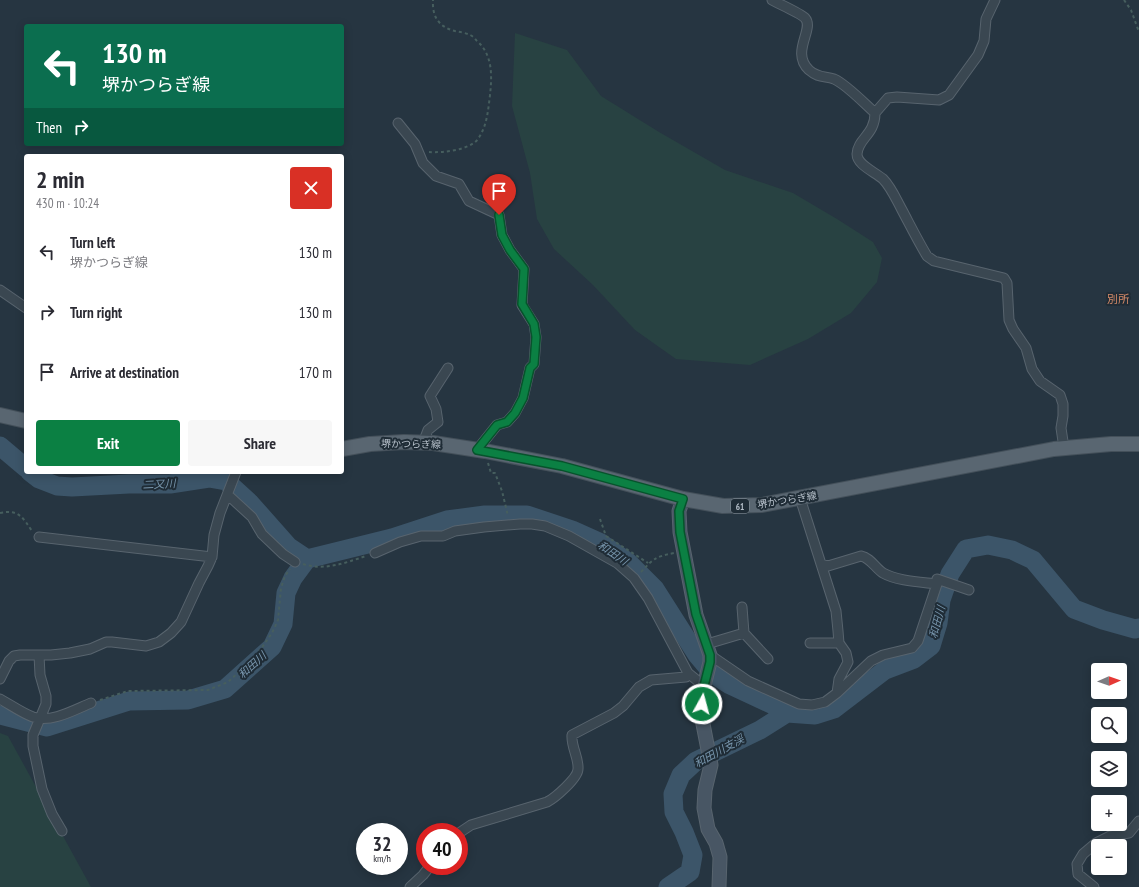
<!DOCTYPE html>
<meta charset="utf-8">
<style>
:root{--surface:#fff;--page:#f7f7f7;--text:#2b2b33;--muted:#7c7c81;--accent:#0b8043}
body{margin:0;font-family:"PT Sans Narrow","Noto Sans JP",sans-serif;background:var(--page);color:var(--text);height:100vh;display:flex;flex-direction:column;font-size:15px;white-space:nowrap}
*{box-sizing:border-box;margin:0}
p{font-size:13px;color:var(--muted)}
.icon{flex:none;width:22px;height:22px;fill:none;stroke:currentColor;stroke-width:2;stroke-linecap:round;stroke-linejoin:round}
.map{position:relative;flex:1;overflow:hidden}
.panel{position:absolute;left:24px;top:154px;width:320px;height:320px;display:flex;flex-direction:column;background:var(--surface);border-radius:4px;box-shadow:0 2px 10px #0003}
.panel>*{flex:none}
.hud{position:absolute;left:24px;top:24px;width:320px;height:122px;border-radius:4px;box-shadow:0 2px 10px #0003;background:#0b6e4f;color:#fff;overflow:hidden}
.needle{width:26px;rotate:88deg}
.controls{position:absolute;left:1091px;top:663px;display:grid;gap:8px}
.controls a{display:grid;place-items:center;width:36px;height:36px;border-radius:4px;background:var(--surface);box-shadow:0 2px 10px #0003;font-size:20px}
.speed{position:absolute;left:356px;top:823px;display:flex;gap:8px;font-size:20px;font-weight:700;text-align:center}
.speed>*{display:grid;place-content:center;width:52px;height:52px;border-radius:50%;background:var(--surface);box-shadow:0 2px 10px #0003;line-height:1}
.speed small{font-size:10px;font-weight:400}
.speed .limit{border:6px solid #d22;background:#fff;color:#111}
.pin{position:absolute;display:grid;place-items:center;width:34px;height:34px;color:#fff;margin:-41px -17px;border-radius:50% 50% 50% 0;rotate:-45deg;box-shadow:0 0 4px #0007}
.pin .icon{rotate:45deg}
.me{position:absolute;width:44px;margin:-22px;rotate:7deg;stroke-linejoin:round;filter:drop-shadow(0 0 3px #0008)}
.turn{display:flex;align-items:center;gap:14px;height:84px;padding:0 12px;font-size:18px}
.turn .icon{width:52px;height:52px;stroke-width:2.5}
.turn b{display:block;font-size:28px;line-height:34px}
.then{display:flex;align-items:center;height:38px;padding:0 12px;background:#0003;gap:8px;font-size:15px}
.round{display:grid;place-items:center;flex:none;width:42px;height:42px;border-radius:4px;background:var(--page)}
.summary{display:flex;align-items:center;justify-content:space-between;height:68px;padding:0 12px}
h1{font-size:24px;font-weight:700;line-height:30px}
.action{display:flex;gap:8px;margin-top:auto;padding:8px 12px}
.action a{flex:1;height:46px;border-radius:4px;background:var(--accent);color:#fff;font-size:16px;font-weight:700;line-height:46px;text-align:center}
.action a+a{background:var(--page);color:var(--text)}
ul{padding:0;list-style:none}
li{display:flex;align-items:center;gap:12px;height:60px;padding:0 12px}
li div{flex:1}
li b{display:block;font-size:15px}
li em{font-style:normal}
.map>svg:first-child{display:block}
</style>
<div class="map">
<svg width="1139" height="887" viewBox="0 0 1139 887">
<rect width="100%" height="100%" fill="#263541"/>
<path fill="#284242" d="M515 33 567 50 601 96 659 132 725 170 793 193 837 219 873 242 882 258 877 282 851 313 808 339 750 365 676 359 635 330 593 285 554 249 537 219 530 173 512 106Z
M0 733 8 736 91 887H0Z"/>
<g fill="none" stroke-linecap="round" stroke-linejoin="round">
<path stroke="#3c5569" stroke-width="19" d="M0 446 26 468
M30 472 39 479 57 486 72 487 129 484H170L209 478 226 481 250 503 289 547 307 559
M0 715 47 727 129 701 188 700 225 689 272 647 283 624 286 593 293 578 307 559 392 538 447 520 485 515H527L572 530 601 543 628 562 655 589 697 655 713 674 730 685 773 705 787 713 815 715 834 709 885 670 914 659 931 646 938 623 941 600 950 574 966 549 988 545 1012 550 1033 560 1074 609 1103 620 1135 629 1139 628
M668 887 690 872 693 855 684 832 674 812 673 794 681 775 696 761 760 730 787 713"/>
<defs>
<path id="street" d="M772 0C779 4 800 13 805 18 815 29 790 52 809 70 818 78 825 76 834 79 846 84 865 104 875 113 875 135 858 138 857 154 857 165 875 172 883 179 891 187 896 199 902 210 910 225 918 241 927 256L934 261 1004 278 1007 283 1009 320 1013 329 1026 348 1032 369 1040 381 1060 395 1063 404V416L1061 428 1064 448
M875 113 888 98 897 97 939 100 949 95 978 55 984 41 986 19 995 0
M398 123 415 144 423 163 436 176 459 184 469 201 499 215 502 235 510 250 524 269 522 305 534 324 536 337 534 364 530 368 523 398 515 413 507 422 497 425 477 450
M0 290 26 308
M423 443 428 430 438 422 436 409 430 396 448 368
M228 495 252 517 262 534 283 554 295 562
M800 498 836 611 838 631 839 643H810
M39 537 212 557
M375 553 400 542 421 536H443L455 531 484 527 520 524H532L545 526 569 536 617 563 634 578 648 598 688 673 686 677 651 680 639 687 623 706 614 713 572 735C571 747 579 758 578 769 578 778 555 798 547 802L471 825 459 833
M821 564 828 566 861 556C871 558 875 568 883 573 897 581 921 582 937 584
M742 607 744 633 768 659
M707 644 744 633
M39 655 40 675 46 696V704L33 735V746L42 789 52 814 62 831
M710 655 748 681 799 704 812 705 825 702 837 693 871 661 883 655 912 648 918 641 937 584V579L969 590
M688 673 704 686
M0 679 9 661 14 656 20 655H51L70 653 90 649 106 642H112L146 646 159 642 171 633 181 622 199 583 208 566 212 557 214 535 220 513 236 472
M837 693 839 679 848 662 846 653 839 643
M0 699C11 705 22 713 33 717 52 723 74 710 91 703
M410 887 423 875 430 866
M1094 887 1078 874 1077 864 1083 854 1096 843 1110 836 1129 833 1139 821"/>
<path id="secondary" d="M683 499 679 511 680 532 696 615 710 655V662L704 686 702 705V719L711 765 705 790 704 808 708 829 716 843 720 857 719 887"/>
<path id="primary" d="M0 415 26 421
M342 449 370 444 404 442 433 443 485 451 562 466 683 499 723 506 762 505 1054 449 1111 444H1139"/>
</defs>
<use href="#street" stroke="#58646e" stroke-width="11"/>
<use href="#secondary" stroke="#58646e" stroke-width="15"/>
<use href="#primary" stroke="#44505a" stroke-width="16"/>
<path stroke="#465e5e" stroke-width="2" stroke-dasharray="3 3" stroke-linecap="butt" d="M1124 0 1131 10 1139 32
M429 152C442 153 470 150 478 139 487 126 488 111 490 95 492 76 493 55 477 41 475 39 473 36 470 35 466 33 460 32 455 31 439 27 432 17 433 0
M488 463 491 473H495L502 491 508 516
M0 513C19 509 23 518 32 531
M600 519 606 536 648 563
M303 564C324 571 345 563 366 556
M641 572C654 558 655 557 674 553
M100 700 128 691 208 690 228 682 256 656 272 633 278 620 281 588 285 576 290 569"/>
<use href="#street" stroke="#3a4751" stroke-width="9"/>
<use href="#secondary" stroke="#485664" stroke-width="13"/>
<use href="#primary" stroke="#596671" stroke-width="14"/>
</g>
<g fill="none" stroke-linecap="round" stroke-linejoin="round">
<defs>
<path id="route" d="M499 215 502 235 510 250 524 269 522 304 534 324 536 337 534 364 530 368 523 398 515 413 507 422 497 425 477 450 562 466 683 499 679 511 680 532 696 614 710 655V662L704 686 702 704"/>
</defs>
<use href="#route" stroke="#07532c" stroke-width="10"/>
<use href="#route" stroke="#0b8043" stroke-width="7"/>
</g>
<g text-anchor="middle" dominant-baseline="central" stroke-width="4" stroke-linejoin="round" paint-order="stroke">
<rect fill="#1f2c36" stroke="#89949e" stroke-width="1" x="731" y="499" width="18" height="14" rx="3"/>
<g font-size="9" font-weight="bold" fill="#b7c1cb">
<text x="740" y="506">61</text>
</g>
<g font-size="10" fill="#b7c1cb" stroke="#1f2c36">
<text transform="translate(411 444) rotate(1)">堺かつらぎ線</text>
<text transform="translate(787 500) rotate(-9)">堺かつらぎ線</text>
</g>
<g font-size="11" fill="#d58a68" stroke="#1f2c36">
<text x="1118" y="299">別所</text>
</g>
<g font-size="11" font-style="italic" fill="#7896ad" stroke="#1f2c36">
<text transform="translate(159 484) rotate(-3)">二又川</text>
<text transform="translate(613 553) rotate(34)">和田川</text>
<text transform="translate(937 622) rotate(-75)">和田川</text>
<text transform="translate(252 665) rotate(-42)">和田川</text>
<text transform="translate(719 751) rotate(-29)">和田川支渓</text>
</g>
</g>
</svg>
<div class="controls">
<a><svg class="needle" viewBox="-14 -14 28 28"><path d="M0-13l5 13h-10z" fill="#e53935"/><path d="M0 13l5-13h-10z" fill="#7c7c81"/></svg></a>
<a><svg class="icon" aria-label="search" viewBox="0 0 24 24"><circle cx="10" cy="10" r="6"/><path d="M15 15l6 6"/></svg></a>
<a><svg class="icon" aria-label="layers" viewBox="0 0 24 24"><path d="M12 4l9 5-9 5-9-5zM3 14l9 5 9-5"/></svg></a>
<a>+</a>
<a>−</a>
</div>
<div class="speed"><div>32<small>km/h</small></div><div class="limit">40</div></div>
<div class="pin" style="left:499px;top:215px;background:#d93025"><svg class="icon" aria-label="arrive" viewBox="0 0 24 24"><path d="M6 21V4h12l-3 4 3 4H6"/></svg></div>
<svg class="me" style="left:702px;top:704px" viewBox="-20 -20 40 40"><circle r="17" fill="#0b8043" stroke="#fff" stroke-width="3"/><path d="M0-11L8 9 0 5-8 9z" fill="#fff"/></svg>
<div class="hud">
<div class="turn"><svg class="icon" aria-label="left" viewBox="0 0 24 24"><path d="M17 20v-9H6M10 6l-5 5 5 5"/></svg><div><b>130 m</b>堺かつらぎ線</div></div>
<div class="then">Then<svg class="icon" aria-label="right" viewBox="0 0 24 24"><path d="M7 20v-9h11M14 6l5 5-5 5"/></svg></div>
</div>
<section class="panel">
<div class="summary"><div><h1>2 min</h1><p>430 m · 10:24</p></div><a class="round" style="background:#d93025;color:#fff"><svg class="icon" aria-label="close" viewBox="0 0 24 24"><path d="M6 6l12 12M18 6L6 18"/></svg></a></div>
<ul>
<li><svg class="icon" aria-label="left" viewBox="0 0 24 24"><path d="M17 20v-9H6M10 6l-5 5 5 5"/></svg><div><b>Turn left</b><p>堺かつらぎ線</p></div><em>130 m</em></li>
<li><svg class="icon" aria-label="right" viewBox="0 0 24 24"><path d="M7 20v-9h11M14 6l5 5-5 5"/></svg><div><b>Turn right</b></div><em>130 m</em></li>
<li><svg class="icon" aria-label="arrive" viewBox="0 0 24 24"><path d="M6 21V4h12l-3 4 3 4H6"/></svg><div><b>Arrive at destination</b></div><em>170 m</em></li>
</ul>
<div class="action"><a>Exit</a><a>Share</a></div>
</section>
</div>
